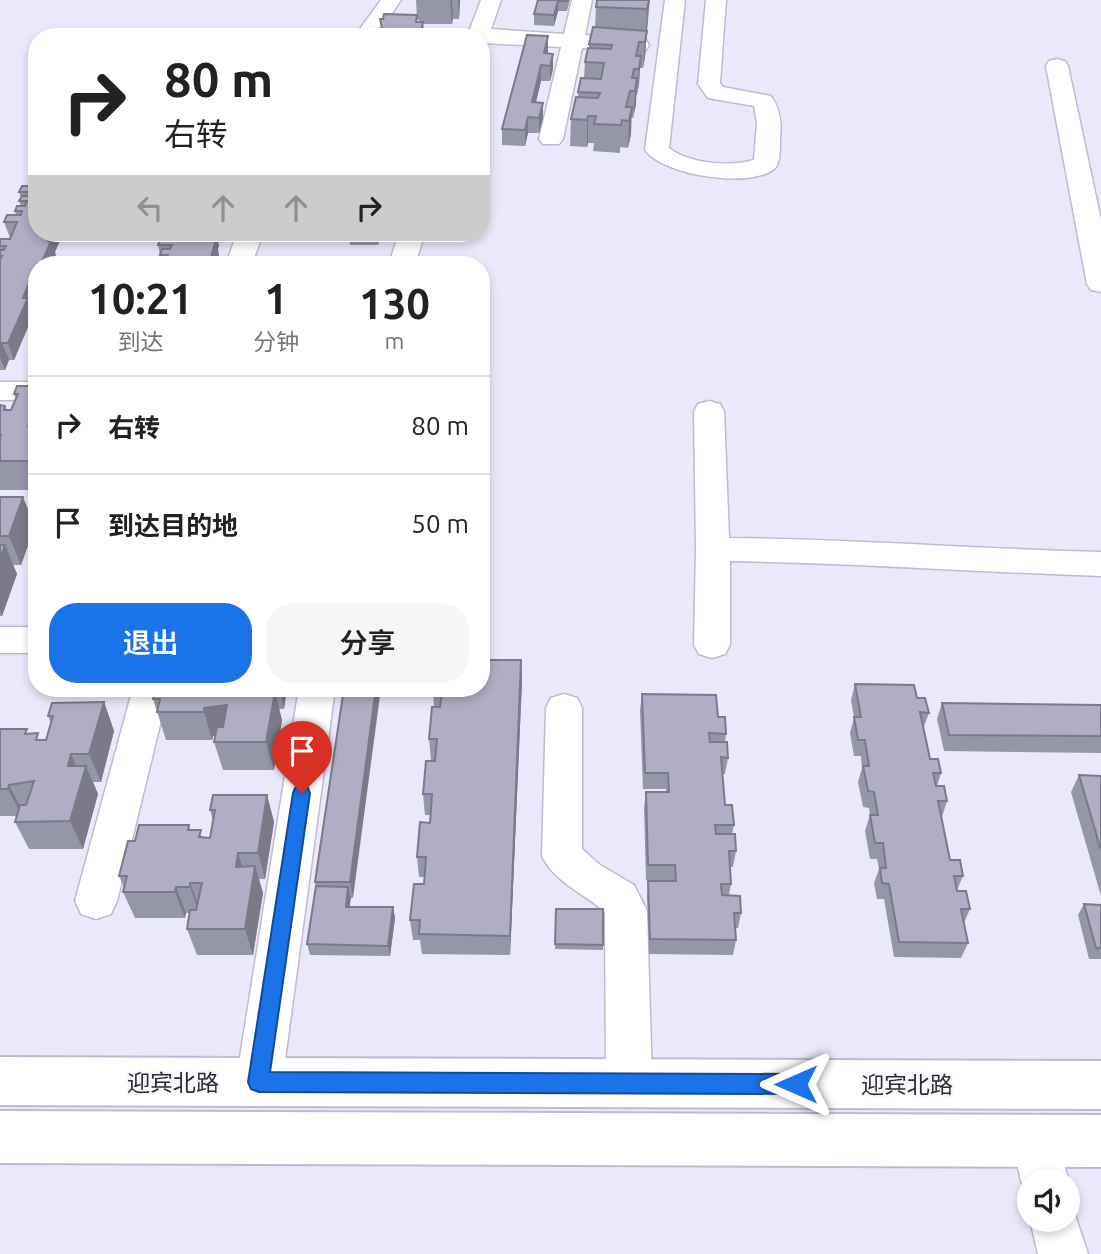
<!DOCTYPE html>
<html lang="zh">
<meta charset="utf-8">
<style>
:root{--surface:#fff;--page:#f6f6f6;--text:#222;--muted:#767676;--line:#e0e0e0;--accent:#1a73e8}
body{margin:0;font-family:Ubuntu,"Noto Sans SC",sans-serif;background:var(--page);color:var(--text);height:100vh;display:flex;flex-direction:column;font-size:26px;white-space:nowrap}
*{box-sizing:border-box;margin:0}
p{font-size:23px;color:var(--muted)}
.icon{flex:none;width:38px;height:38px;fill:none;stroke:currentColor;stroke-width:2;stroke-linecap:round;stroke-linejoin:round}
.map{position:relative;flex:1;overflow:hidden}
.sheet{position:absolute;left:28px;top:256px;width:462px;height:441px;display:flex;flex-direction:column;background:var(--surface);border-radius:28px;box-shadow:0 4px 10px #0003}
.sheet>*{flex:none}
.banner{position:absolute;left:28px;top:28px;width:462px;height:214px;border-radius:28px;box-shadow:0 4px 10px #0003;background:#fff;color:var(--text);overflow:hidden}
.fabs{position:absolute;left:1017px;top:1169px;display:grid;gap:14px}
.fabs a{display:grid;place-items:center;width:63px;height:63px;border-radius:50%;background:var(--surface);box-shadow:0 4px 10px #0003;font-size:35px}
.pin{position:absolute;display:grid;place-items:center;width:60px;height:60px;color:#fff;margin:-72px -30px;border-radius:50% 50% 50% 0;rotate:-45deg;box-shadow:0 0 7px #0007}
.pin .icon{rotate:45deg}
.me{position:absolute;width:77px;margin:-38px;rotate:270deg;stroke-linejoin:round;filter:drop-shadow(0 0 5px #0008)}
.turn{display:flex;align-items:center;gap:24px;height:147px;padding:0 21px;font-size:32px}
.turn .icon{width:91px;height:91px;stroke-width:2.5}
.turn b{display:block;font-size:49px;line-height:60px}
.lanes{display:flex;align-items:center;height:66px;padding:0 21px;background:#0003;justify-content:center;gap:35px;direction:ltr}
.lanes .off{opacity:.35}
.eta{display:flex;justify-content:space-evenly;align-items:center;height:119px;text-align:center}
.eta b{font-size:42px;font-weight:600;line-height:49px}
.primary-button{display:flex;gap:14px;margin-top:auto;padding:14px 21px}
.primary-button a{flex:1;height:80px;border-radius:28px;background:var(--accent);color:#fff;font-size:28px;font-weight:600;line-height:80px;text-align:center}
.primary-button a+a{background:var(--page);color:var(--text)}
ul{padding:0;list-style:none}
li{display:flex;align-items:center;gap:21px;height:98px;padding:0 21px;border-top:2px solid var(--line)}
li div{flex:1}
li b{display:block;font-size:26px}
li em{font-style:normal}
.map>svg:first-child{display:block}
</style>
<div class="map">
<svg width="1101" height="1254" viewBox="0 0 1101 1254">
<rect width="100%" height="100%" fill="#eae9fb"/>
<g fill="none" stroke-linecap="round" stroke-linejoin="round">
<defs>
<path id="minor" d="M381 0H401L376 37H354Z
M481 0H501L491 29 564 34 572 0H592L585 35 638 39 646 40 649 45 646 50 638 51 582 48 563 139 559 144H543L539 139 561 47 481 43V37H467Z
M665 0H685L669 148C689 164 730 167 754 160L757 123 754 106 708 98 698 84 706 0H726L720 83 723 87 771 96C780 109 782 122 780 138 780 147 781 164 774 169 750 189 662 175 645 150Z
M1057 59 1065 61 1068 66 1101 220V292L1091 290 1087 284 1046 66 1049 61Z
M237 233H263L252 264H226Z
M399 233H425L415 264H389Z
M0 382H37V400H0Z
M709 401 720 404 724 411 729 538C853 539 977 549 1101 552V576C977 572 854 563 730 561V645L725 654 712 658 699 654 694 645 696 549 694 411 698 404Z
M0 627H37V653H0Z
M133 688H169L117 901 111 914 96 919 81 914 75 901Z
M299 688H335L282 1082 275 1098 259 1104 243 1098 236 1082Z
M564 694 577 698 582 708V849L600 865 634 885 647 911 652 1083 645 1099 629 1105 613 1099 606 1083 605 912C584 893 555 883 542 856L546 708 551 698Z
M1035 1118 1052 1125 1069 1181 1068 1184V1181H1029V1198L1021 1181 1012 1141 1018 1125Z
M1068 1201 1071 1203 1088 1254H1038L1030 1220H1068Z"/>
<path id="major" d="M0 1057 1101 1061V1109L0 1105Z
M0 1111 1101 1115V1167L0 1163Z"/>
</defs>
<use href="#minor" stroke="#bdbbd1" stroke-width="3"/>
<use href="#major" stroke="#bdbbd1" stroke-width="4"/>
<use href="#minor" fill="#fff" fill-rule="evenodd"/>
<use href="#major" fill="#fff" fill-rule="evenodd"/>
</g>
<path fill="#9696a9" d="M416 0H460L459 19H453L452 24H423L424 37H377V34L381 28 417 15V22H420L419 20H417Z
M538 0H570L567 11H558L554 26 534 25V14Z
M597 0H650L647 32 645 57 643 68H640L639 83 637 95H636L633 118H631V134L628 148 620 147V153L593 151 594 143H588L587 147 570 146 571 119 578 97V92L584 78 585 62 589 48V44L595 27 596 7Z
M548 36V53L553 54V69L550 81H541L536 102 543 118 539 133H528L525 146 502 145V129Z
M37 186V233H67L65 238H61L55 252 56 257 37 264V295L31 308 33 315 14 360H9L5 370H0V239L10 238 4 222 16 215 15 211 21 206 19 201 21 198 19 192Z
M348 233H380L378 245H350Z
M176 238 219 245 218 249 219 256 161 260 158 245Z
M37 386V490H0V405L5 406 7 410H11L16 400 14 394Z
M0 497 35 526 21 565H13L17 574 2 616H0Z
M521 660 522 681 510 955 422 954 420 940H413L410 920 424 884V877H419L417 857 430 823V815H425L423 794 435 760H431L429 739 434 707 433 691Z
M855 684 917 698 929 713 923 729 930 759 941 773 937 786 947 801 942 817 950 860 963 876 957 890 970 909 964 923 968 943 961 958 894 957 884 899H877L874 883 879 869 877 859H870L865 831 870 815 869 808 863 807 858 782 862 768 861 756H854L850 733 854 718 851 700Z
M156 688H287L284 709H279L282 720 274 770H223L214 742 215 736H213L212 740H166L153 699Z
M344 688 353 898H350V907H393L395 918 390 956 310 955 307 944 316 886 315 882Z
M642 694 718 717 726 734 725 742 728 758 725 774H722L725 805 734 825 732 834 736 851 733 867H730L731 884 729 895 741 913 738 928H735L736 940 733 955 649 954 647 896 648 881H673L646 880 644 808 646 792H666V789H643L640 710Z
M104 702 114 731 101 782H93L98 794 83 849H29L15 822 17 816H0V729L41 740H46L51 723 48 716Z
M942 703 1101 705V753L944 751 937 719Z
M1079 775 1101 776V896L1071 792Z
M267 795 274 822 265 879H259L263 893 253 955H197L187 929 190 913H186L185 918H135L123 892 124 887 119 876 135 841 189 825 190 830 204 837 210 838 213 821 210 810Z
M1084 904 1101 905V959H1089L1078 915Z
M556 909H603V950L555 949Z"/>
<path fill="#7a7a89" d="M450 0H452L453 19 452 24Z
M458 0H460L459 19Z
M649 0 645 57 643 68 647 9Z
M558 1V11L554 26V15Z
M423 22 424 37H421V32Z
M548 36V52L545 65 544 53Z
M553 54V69L550 81V66Z
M641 56 639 83 637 95 639 69Z
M541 65V81L532 118V102Z
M637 78 636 105 633 118 635 91Z
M543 103V118L539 133V118Z
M632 107 631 134 628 148 629 121Z
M588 116V143L587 147V120Z
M528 117V133L525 146V130Z
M51 233H59L61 238 55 252 56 257 53 264H41Z
M214 233H216L219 245 218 249 219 256 217 264H209Z
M377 233H380L378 245Z
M31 278 36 295 31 308 33 315 14 360 8 343 23 298Z
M2 343 9 360 5 370 0 357V349Z
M31 419 37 434V481L29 461 28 426Z
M23 497 35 526 21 565 9 536Z
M5 545 17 574 2 616 0 610V553Z
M521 660 522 681 510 955V936Z
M279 688H287L284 709Z
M376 688H381L353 898 350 882Z
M275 692 282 720 274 770 266 742Z
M104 702 114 731 101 782 89 754Z
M227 705 235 733 213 736 212 740 204 712V708Z
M71 754 82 779 86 766 98 794 83 849 70 821 68 766Z
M9 785 23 812 22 816 8 789Z
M267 795 274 822 265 879 258 853Z
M238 853 247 880 236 867Z
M255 866 263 893 253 955 245 929Z
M190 883 200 909 199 913 190 887Z
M176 887 186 913 185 918 175 892Z
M348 887 351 898 348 917 346 907Z
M393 907 395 918 390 956 388 946Z"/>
<path fill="#afaec4" stroke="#7a7a89" stroke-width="2" d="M538 0H568L567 1H558L554 15 534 14Z
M597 0H649L647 9 596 7Z
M384 14 417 15 416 22H423L421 32H414L413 37H380V34H377L378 29 382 28 380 19H383Z
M593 27 647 31 645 42H639L636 56H641L639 69H634L632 78H637L635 91H630L626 107H632L629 121 622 120 621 125 594 124 596 116H588L587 120 571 119 576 97 598 98 600 93 578 92 581 78 601 79 604 63 585 62 588 48 611 49 612 45 589 44Z
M527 35 548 36 544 53 553 54 550 66 541 65 532 102 543 103 539 118 528 117 525 130 502 129Z
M22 186H37V233H51L48 241H51L41 264H37V274L35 278H31L23 298H28L8 343H2L0 349V259L2 256H0V250H4L6 246H0V239H10L17 222H4L7 215H21L22 211H15L17 206H25L27 201H19L22 196H30L32 192H19Z
M177 233H214L212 240H216L209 264H157L159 260H167L168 255H160L162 249H170L172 245H158L161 238H176Z
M17 386H37V418L31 419 28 426H37V442L29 461H0V438L1 435H0V405L5 406 4 410H11L18 394H14Z
M0 497H23L9 536H0Z
M0 545H5L0 559Z
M481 660H521L510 936 419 934 420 920H410L414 884H424L426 857H417L420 822 430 823 432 794H423L426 761H435L437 739H429L432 707H440L442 692 433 691V688H481Z
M855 684 914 685 917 698H925L929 713 920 712 930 759H938L941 773H933L936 786H944L947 801H938L950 860H960L963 876H954L957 891H966L970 909H961L968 943 899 942 889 884 882 883 880 868H886L883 843H875L870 815H878L874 792 868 791 863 766H869L865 740H858L854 717H861Z
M156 688H259L258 691 275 692 266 742H214L217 727H223L227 705 204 708V712H157L160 699H153Z
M344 688H376L350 882H315Z
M642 694 716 695 718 717H725L726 734 709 733 710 742H727L728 758 721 757 725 805H732L734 825H715L716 834H735L736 851H729L731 884H721L722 895 740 896 741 913H734L736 940 650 939 648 881H676L675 865H648L646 792H669L668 773H645Z
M104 702 89 754H71L68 766H86L70 821 15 822 20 805H26L34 781 9 785 8 789H0V729H27L25 734 38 733 36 740H46L53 716H48L52 703Z
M942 703 1101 705V736L949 735Z
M1079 775 1101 776V850Z
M213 795H267L258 853H238L236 867 255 866 245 929H187L190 910H196L202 883H190V887H176L175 892H123L127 876H119L128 841H135L139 825H189L188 830H201L199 837 210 838 215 810H210Z
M316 886 348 887 346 907H393L388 946 307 944Z
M1084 904 1101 905V948H1096Z
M556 909H603V945L555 944Z"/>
<path fill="#1a73e8" stroke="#114b97" stroke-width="2" d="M302 786 308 788 310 793 270 1072 796 1074 803 1077 806 1084 803 1091 796 1094 259 1092 251 1089 248 1082 293 793 295 788Z"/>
<g text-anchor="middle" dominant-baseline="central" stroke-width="5" stroke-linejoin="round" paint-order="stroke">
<g font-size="23" fill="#2a2a32" stroke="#f8f8fc">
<text x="173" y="1082">迎宾北路</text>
<text x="907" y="1084">迎宾北路</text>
</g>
</g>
</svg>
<div class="fabs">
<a><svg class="icon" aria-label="sound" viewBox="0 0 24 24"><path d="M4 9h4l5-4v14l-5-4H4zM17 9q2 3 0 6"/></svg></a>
</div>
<div class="pin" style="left:302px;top:793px;background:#d93025"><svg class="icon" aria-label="arrive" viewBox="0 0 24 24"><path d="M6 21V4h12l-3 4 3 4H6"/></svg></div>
<svg class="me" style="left:796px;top:1084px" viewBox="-20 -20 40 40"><path d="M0-17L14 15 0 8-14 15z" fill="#1a73e8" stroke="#fff" stroke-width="4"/></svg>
<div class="banner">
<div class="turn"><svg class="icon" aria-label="right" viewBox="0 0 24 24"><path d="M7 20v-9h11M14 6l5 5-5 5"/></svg><div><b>80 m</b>右转</div></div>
<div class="lanes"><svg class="icon off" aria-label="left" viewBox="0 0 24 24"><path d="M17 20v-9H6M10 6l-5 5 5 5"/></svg><svg class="icon off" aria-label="ahead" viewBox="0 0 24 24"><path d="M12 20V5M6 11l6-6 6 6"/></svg><svg class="icon off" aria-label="ahead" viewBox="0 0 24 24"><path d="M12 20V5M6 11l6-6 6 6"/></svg><svg class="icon" aria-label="right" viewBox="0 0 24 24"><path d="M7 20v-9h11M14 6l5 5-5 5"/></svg></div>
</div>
<section class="sheet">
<div class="eta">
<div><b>10:21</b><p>到达</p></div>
<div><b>1</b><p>分钟</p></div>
<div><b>130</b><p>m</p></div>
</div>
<ul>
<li><svg class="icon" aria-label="right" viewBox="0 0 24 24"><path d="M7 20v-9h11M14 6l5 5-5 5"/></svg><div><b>右转</b></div><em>80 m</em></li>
<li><svg class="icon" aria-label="arrive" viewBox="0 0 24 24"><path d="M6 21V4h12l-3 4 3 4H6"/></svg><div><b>到达目的地</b></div><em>50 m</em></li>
</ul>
<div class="primary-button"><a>退出</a><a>分享</a></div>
</section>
</div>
